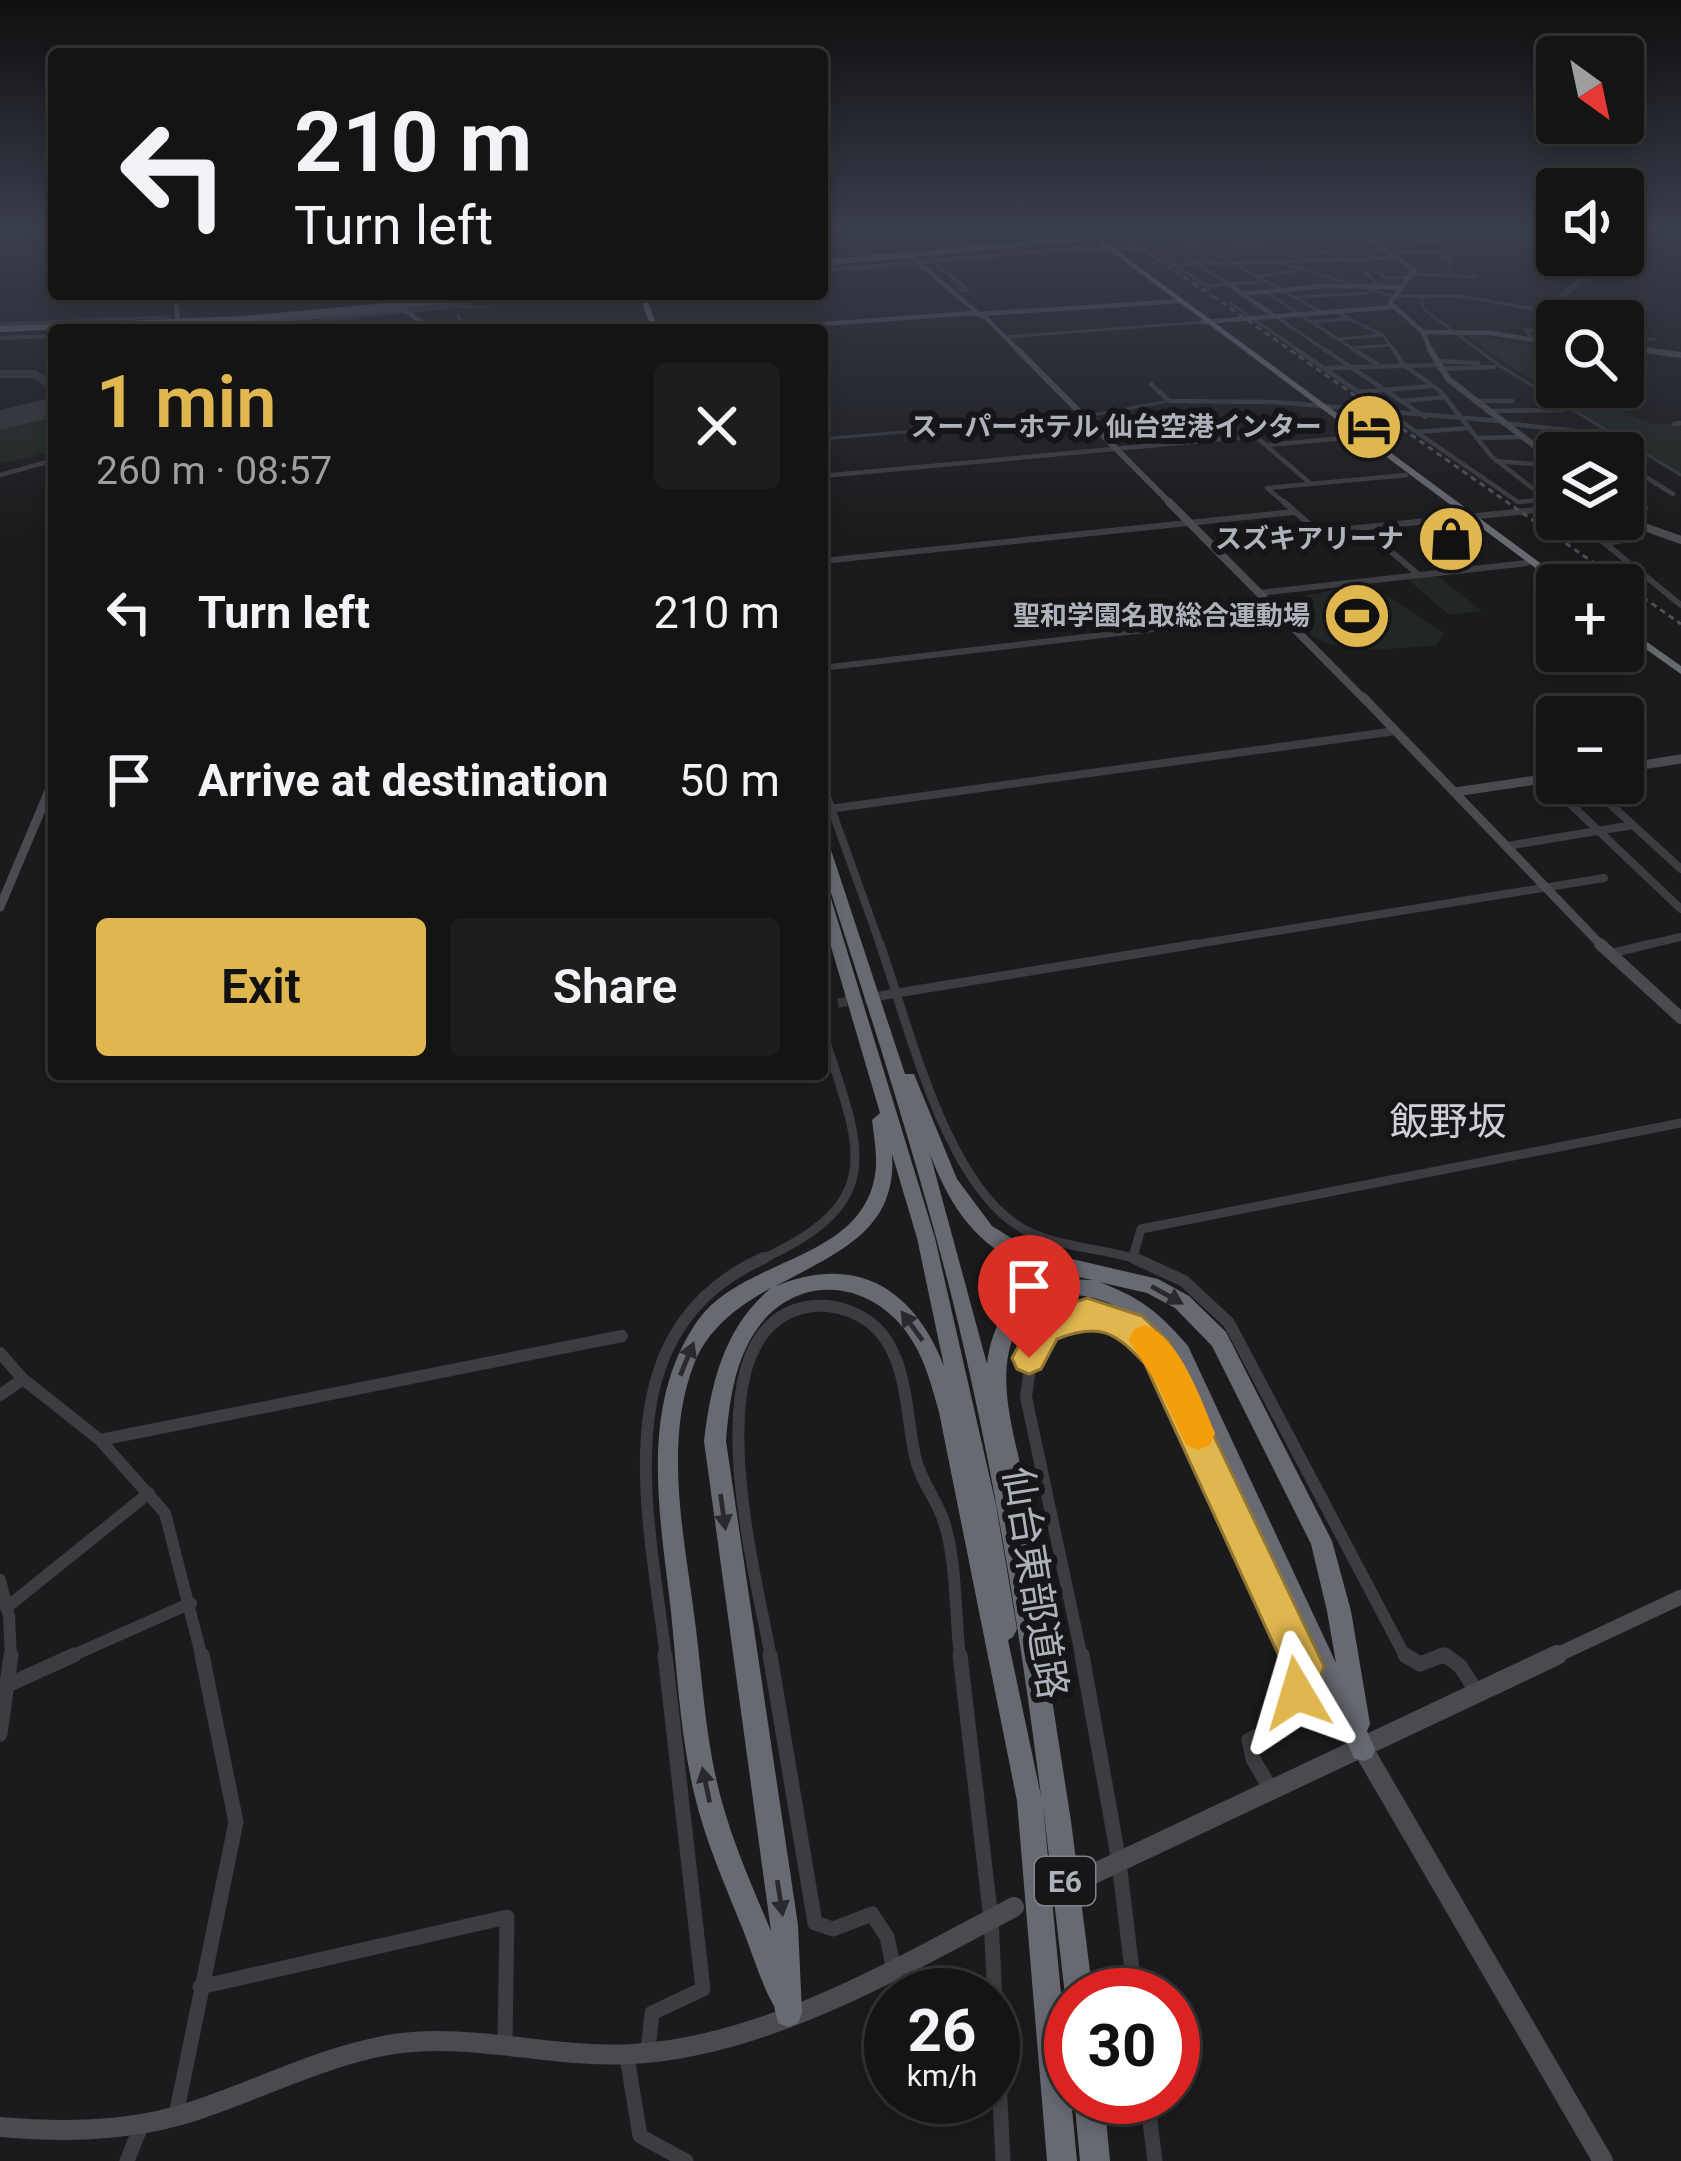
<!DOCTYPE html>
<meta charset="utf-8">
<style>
:root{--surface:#141415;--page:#1d1d1e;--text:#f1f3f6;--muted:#9d9ea0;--line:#333334;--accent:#e0b64f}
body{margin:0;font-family:Roboto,"Noto Sans JP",sans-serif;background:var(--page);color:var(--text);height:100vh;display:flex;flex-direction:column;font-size:45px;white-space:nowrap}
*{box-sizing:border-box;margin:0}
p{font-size:39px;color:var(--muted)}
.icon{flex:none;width:66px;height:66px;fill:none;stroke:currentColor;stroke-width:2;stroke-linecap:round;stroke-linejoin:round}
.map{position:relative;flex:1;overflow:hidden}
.side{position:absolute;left:48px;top:324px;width:780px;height:756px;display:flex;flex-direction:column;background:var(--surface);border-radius:12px;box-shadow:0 6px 18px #0003,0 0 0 3px var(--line)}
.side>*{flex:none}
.banner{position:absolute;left:48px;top:48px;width:780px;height:252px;border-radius:12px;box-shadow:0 6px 18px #0003,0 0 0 3px var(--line);background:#141415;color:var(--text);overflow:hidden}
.needle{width:78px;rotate:147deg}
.controls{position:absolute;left:1536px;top:36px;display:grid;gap:24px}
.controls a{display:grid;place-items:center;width:108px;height:108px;border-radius:12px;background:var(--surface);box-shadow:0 6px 18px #0003,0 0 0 3px var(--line);font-size:60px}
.speed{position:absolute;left:864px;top:1968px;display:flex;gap:24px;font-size:60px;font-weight:700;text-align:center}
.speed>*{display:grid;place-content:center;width:156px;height:156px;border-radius:50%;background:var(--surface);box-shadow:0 6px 18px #0003,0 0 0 3px var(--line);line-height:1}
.speed small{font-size:30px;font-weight:400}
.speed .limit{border:18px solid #d22;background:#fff;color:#111}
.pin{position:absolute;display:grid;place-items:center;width:102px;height:102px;color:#fff;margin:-123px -51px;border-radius:50% 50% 50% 0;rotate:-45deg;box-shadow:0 0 12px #0007}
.pin .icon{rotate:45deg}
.me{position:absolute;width:132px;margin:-66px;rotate:353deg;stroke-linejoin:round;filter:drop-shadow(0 0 9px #0008)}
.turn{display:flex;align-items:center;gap:42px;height:252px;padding:0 48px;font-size:54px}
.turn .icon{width:156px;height:156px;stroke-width:2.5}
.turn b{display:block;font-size:84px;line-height:102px}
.round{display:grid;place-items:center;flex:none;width:126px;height:126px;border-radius:12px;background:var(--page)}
.summary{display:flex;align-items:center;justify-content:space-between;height:204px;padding:0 48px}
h1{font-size:72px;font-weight:600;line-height:90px;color:var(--accent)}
.cta{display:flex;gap:24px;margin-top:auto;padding:24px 48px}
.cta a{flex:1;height:138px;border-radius:12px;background:var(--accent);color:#111;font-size:48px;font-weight:600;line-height:138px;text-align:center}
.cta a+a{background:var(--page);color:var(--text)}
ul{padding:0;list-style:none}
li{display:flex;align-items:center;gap:36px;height:168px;padding:0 48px}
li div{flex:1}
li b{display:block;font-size:45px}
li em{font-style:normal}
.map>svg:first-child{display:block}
</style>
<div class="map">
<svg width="1681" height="2161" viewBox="0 0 1681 2161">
<rect width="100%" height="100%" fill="#1b1a1c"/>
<path fill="#212722" d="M1464 334 1557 349V387H1584L1596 393 1587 395 1653 425 1681 424V476L1599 427Z
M42 419 54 435V451L0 464V429Z
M1438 576 1482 611 1449 615 1407 579Z
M1347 587 1385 594 1444 633 1436 646C1396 647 1306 664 1296 609L1305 596Z"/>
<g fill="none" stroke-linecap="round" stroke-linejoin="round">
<path stroke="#32393f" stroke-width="3" d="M1424 298 1421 303 1426 311 1500 366 1681 475
M1517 307 1548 309 1615 255
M1541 313 1560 321
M0 324 170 317
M1623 341 1654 339
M1087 416 1164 402
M822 439 1075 417"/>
<path fill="#32393f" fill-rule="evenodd" d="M1557 236V240L1481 241 1484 239Z
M1444 240 1446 243 1065 251 822 273V269L1065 247Z
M458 304 498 308H458L246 330H220Z
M54 334V338L0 340V336Z"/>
<path fill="#353539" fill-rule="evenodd" d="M0 370H35L54 382V392L32 378H0Z
M54 397V406L34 416 27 412Z"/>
<path fill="#353539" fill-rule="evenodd" d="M54 397V417L0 430V410Z"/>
<path stroke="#38383c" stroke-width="9" stroke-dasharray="9 4.5" stroke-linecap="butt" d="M838 1003 885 995"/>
<path stroke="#3c3c41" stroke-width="3" d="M874 229 911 247
M945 229 962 244
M1172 231 1228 229
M1160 232 1202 246 1323 313
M1623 235 1681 233
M822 236 872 229
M1150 247 1210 289
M1172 247 1228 284
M1111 249 1557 240
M1394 252H1437L1450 261 1449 274
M1437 252 1457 251
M1315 253 1330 252 1340 259
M936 255 971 251
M1220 255H1244
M929 258 968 290H959
M1275 261 1391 296H1459L1535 309 1546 307 1611 255
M43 265 54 263
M1176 265 1399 258
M1366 272 1377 285
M1378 272 1385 278 1413 277
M1415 274 1476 277
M1260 276 1297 271
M1205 286 1259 282
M1265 292 1358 352
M607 294 611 300
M1297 297 1369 293
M1230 303 1301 352
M403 309 551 294
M1335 312 1383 335 1395 352
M458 315 462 330
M1275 316 1328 352
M1312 322 1348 319
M1557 331 1525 330 1531 337 1557 339
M1007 337 1203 322
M1340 339 1383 335
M1354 348 1390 345"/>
<path stroke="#3c3c41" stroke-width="4.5" d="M1296 349 1518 502 1547 499
M1324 349 1425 417
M1353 349 1377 364
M1393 349 1404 365 1440 391 1492 457 1548 500
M1435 361 1478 363
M1328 368 1436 365
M1439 369 1494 367
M1151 384 1169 401 1275 402 1500 421
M1360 392 1432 386
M1403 401 1445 397
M1474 401H1512
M1487 411 1563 410
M1503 423 1583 432
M1674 424 1681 423
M1417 432 1470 428
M1477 438 1521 437
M1267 445 1357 437
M1533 446 1595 445 1608 453
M1496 461 1557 466
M1623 463 1673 494
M0 475 54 460
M822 476 1255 436 1311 484
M1623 483 1646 477
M1287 505 1267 488 1406 475"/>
<path stroke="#3c3c41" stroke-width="6" d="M1284 502 1318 532 1557 508
M1623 509 1645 508
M1575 519 1681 605
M1363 528 1419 575
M1606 543 1641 537
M822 561 1294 512
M1259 593 1527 563
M822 668 1280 614"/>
<path stroke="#3c3c41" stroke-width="8" d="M1544 779 1681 909
M822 783 881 947
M1587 783 1681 869
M822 810 1396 731
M1507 846 1633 825
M1178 947 1604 878
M1637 947 1681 937"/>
<path stroke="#3c3c41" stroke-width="9" d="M880 944C909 1026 946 1188 1025 1230 1060 1248 1105 1248 1142 1261
M1609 954 1650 944
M885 995 1196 944
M1133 1257 1141 1229 1681 1123
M758 1261C892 1201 860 1148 822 1030"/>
<path stroke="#3c3c41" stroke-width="12" d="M1134 1258 1184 1281 1229 1323 1406 1658
M0 1353 23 1379 100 1440 165 1513 202 1658
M0 1395 23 1379
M100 1440 622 1336
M0 1580 9 1616 11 1658
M6 1608 149 1493
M67 1658 191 1603
M666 1658C649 1516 600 1331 764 1258
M771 1658C758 1581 687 1329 807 1307 834 1302 864 1313 881 1333 908 1366 906 1416 915 1456 920 1481 937 1499 944 1522 957 1563 955 1615 960 1658
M1082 1658 1026 1397 1033 1346 1055 1321 1087 1313 1117 1320 1144 1339 1169 1373 1300 1658
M1435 1658H1449"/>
<path stroke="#3c3c41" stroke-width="15" d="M770 1655 815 1923 833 1929 872 1914 887 1937 893 1965
M960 1655 991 1919 1003 2161
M1082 1655 1119 1862 1135 1995
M1405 1655 1420 1664 1443 1655
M1445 1655 1460 1666 1477 1692
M10 1684 74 1655
M0 1734 11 1655
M1272 1791 1253 1759 1249 1740 1290 1720 1304 1666 1299 1655
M200 1987 507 1917 505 2041
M648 2051 652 2013 703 1989 665 1655
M627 2057 640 2136 686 2161
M1147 2097 1155 2161
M176 2115 236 1822 202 1655
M127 2161 141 2126"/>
<path stroke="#4a4b51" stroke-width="4.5" d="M1355 229 1414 270 1390 303 1423 332 1431 352
M1085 237 1179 229
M907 253 979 314 1182 301
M1228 284 1274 316
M176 294 178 330
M1242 294 1324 286 1401 287
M1203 322 1394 307
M177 329 403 309 432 330
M742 330 973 313 985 317 1020 352
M1423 332 1491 333 1557 344
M1623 347 1657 352"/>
<path stroke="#4a4b51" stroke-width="6" d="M1017 349 1172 505
M1430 349 1448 379 1557 463
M1635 349 1681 355"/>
<path stroke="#4a4b51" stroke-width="8" d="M1169 502 1365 700
M1622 519 1681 540"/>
<path stroke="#4a4b51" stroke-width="9" d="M1363 697 1603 947
M1623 768 1681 759
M1455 792 1557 777
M0 907 54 779"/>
<path stroke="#4a4b51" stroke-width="12" d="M1600 944 1681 1018"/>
<path stroke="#4a4b51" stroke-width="15" d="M1551 1658 1681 1597"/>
<path stroke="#4a4b51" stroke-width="20" d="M1363 1749 1603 2161
M1093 1874 1557 1655
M0 2127C60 2132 122 2132 181 2115 251 2094 316 2058 388 2045 471 2031 551 2059 633 2054 767 2046 898 1968 1014 1907"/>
<path stroke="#585960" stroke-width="6" d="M822 263 1095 237
M0 329 243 319 518 294"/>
<path fill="#686a72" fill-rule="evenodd" d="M1081 229H1088L1570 585H1558Z
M639 294H645L658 330H652Z
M1623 625 1681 666V674L1623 633Z
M822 840 829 844 905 1074H914L916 1079 957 1179 992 1226 1029 1249 1158 1279 1189 1296 1226 1332 1332 1541 1351 1611 1370 1724 1367 1731 1375 1749 1372 1758 1363 1761 1354 1758 1174 1360C1146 1326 1116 1294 1068 1295 1056 1295 1044 1300 1035 1308 985 1350 1013 1427 1024 1481 1032 1521 1040 1560 1048 1599L1044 1607 1038 1610 1071 1821 1093 1995H1071V2006L1065 1995 1043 1805 1077 2161H1047L1017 1801 939 1412C932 1388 926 1363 913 1342 873 1275 787 1270 749 1342 733 1372 729 1407 726 1441L798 1925 802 2013 798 2023 788 2027 778 2023 774 2006C761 1983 753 1955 743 1930 725 1885 705 1840 694 1793 680 1733 677 1672 671 1612 660 1514 638 1406 698 1320 743 1257 861 1262 875 1175 878 1158 874 1137 872 1120L880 1113 822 916V887L829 892 935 1238 996 1505 1017 1629 1013 1637 1008 1640 1041 1796C1020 1630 993 1465 953 1302 916 1155 869 1010 822 865ZM892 1154 917 1238 944 1366C913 1287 855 1253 774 1287 832 1255 898 1233 892 1154ZM930 1154C948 1201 971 1240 1018 1262 1040 1272 1069 1275 1093 1280 1031 1275 995 1301 987 1364ZM1099 1282 1147 1293 1175 1308 1212 1346 1311 1544 1327 1611 1336 1663 1188 1346C1160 1313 1140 1297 1099 1282ZM771 1288C724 1327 711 1383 704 1441L771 1931C753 1888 734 1846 722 1802 706 1745 703 1686 696 1629 686 1544 662 1447 694 1364 708 1328 738 1306 771 1288Z
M1074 2097H1104L1110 2161H1080Z"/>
<path stroke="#4f5056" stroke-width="3" stroke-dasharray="6 4.5" stroke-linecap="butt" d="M1115 229 1212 296
M1213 296 1681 624"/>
</g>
<defs><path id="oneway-solid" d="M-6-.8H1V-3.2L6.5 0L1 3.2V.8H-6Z" transform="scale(3)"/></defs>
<g fill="#2a2a2e">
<use href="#oneway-solid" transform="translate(1167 1295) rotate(29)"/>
<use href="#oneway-solid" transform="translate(912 1326) rotate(-126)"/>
<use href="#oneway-solid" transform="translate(687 1359) rotate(-68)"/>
<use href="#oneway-solid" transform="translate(723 1512) rotate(82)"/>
<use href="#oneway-solid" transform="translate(706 1785) rotate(-102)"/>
<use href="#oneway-solid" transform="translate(780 1898) rotate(81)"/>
</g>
<linearGradient id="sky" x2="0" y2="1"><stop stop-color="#0f0e0f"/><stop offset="0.43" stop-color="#393e4b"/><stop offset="1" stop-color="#393e4b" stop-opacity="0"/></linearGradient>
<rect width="1681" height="532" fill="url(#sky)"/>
<path fill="#e0b64f" stroke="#927633" stroke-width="3" d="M1087 1298 1142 1316 1169 1342 1324 1666 1311 1707 1297 1713 1283 1707 1277 1693 1284 1667 1145 1364C1115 1332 1100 1322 1057 1339L1041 1369 1029 1374 1017 1369 1012 1358 1034 1317Z"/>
<path fill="#f59e0b" d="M1145 1325C1181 1339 1201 1400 1215 1433L1210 1445 1198 1450 1186 1445 1157 1384 1129 1340 1134 1329Z"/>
<defs>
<symbol id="hotel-disc" viewBox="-11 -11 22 22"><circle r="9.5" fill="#e0b64f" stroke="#161517"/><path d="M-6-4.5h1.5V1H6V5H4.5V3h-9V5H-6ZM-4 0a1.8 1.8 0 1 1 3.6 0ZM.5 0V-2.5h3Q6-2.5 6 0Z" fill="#111"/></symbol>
<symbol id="shop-disc" viewBox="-11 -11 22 22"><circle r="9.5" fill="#e0b64f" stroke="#161517"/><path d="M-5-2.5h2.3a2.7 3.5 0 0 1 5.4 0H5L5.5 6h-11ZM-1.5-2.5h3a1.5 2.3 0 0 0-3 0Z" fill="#111"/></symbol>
<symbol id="stadium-disc" viewBox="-11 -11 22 22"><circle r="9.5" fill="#e0b64f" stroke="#161517"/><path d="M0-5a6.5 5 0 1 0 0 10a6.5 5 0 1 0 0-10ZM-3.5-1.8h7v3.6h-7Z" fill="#111"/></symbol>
</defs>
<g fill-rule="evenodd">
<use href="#hotel-disc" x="1331" y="389" width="76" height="76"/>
<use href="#shop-disc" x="1413" y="501" width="76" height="76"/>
<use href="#stadium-disc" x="1319" y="578" width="76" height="76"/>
</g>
<g text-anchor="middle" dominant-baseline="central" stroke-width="12" stroke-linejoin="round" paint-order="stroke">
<g font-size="27" font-weight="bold" fill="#aeb2ba" stroke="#161517" text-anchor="end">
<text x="1322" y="427">スーパーホテル 仙台空港インター</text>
<text x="1404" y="539">スズキアリーナ</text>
<text x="1310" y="616">聖和学園名取総合運動場</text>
</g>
<rect fill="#161517" stroke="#808389" stroke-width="3" x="1035" y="1857" width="60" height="48" rx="9"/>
<g font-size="30" font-weight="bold" fill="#aeb2ba">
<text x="1065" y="1881">E6</text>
</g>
<g font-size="39" fill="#cfd1d7" stroke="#161517">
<text x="1448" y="1122">飯野坂</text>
</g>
<g font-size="39" fill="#aeb2ba" stroke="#161517">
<text transform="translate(1035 1583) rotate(81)">仙台東部道路</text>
</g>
</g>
</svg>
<div class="controls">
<a><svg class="needle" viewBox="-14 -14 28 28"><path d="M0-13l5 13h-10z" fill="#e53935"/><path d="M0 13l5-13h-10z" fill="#9d9ea0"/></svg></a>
<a><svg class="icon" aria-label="sound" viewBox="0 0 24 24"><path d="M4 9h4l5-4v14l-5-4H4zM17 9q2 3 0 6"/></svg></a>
<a><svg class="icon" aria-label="search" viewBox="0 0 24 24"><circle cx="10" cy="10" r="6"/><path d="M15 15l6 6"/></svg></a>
<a><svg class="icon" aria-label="layers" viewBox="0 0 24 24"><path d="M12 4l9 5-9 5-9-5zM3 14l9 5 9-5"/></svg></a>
<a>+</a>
<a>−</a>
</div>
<div class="speed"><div>26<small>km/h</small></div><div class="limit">30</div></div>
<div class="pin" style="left:1029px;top:1358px;background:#d93025"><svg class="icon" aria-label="arrive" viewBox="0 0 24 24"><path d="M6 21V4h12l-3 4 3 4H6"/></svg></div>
<svg class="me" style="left:1297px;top:1693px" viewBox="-20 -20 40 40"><path d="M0-17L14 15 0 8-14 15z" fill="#e0b64f" stroke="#fff" stroke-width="4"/></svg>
<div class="banner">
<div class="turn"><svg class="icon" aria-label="left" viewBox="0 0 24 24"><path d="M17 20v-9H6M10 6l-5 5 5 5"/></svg><div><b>210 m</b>Turn left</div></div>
</div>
<section class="side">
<div class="summary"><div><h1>1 min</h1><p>260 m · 08:57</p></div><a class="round"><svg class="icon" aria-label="close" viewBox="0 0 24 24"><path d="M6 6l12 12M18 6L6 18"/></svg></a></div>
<ul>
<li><svg class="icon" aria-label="left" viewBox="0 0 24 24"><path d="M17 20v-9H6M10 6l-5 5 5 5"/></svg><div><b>Turn left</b></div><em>210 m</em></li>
<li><svg class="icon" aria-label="arrive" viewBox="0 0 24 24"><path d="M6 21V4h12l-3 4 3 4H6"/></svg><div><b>Arrive at destination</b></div><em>50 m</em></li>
</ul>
<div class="cta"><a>Exit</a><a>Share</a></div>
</section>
</div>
